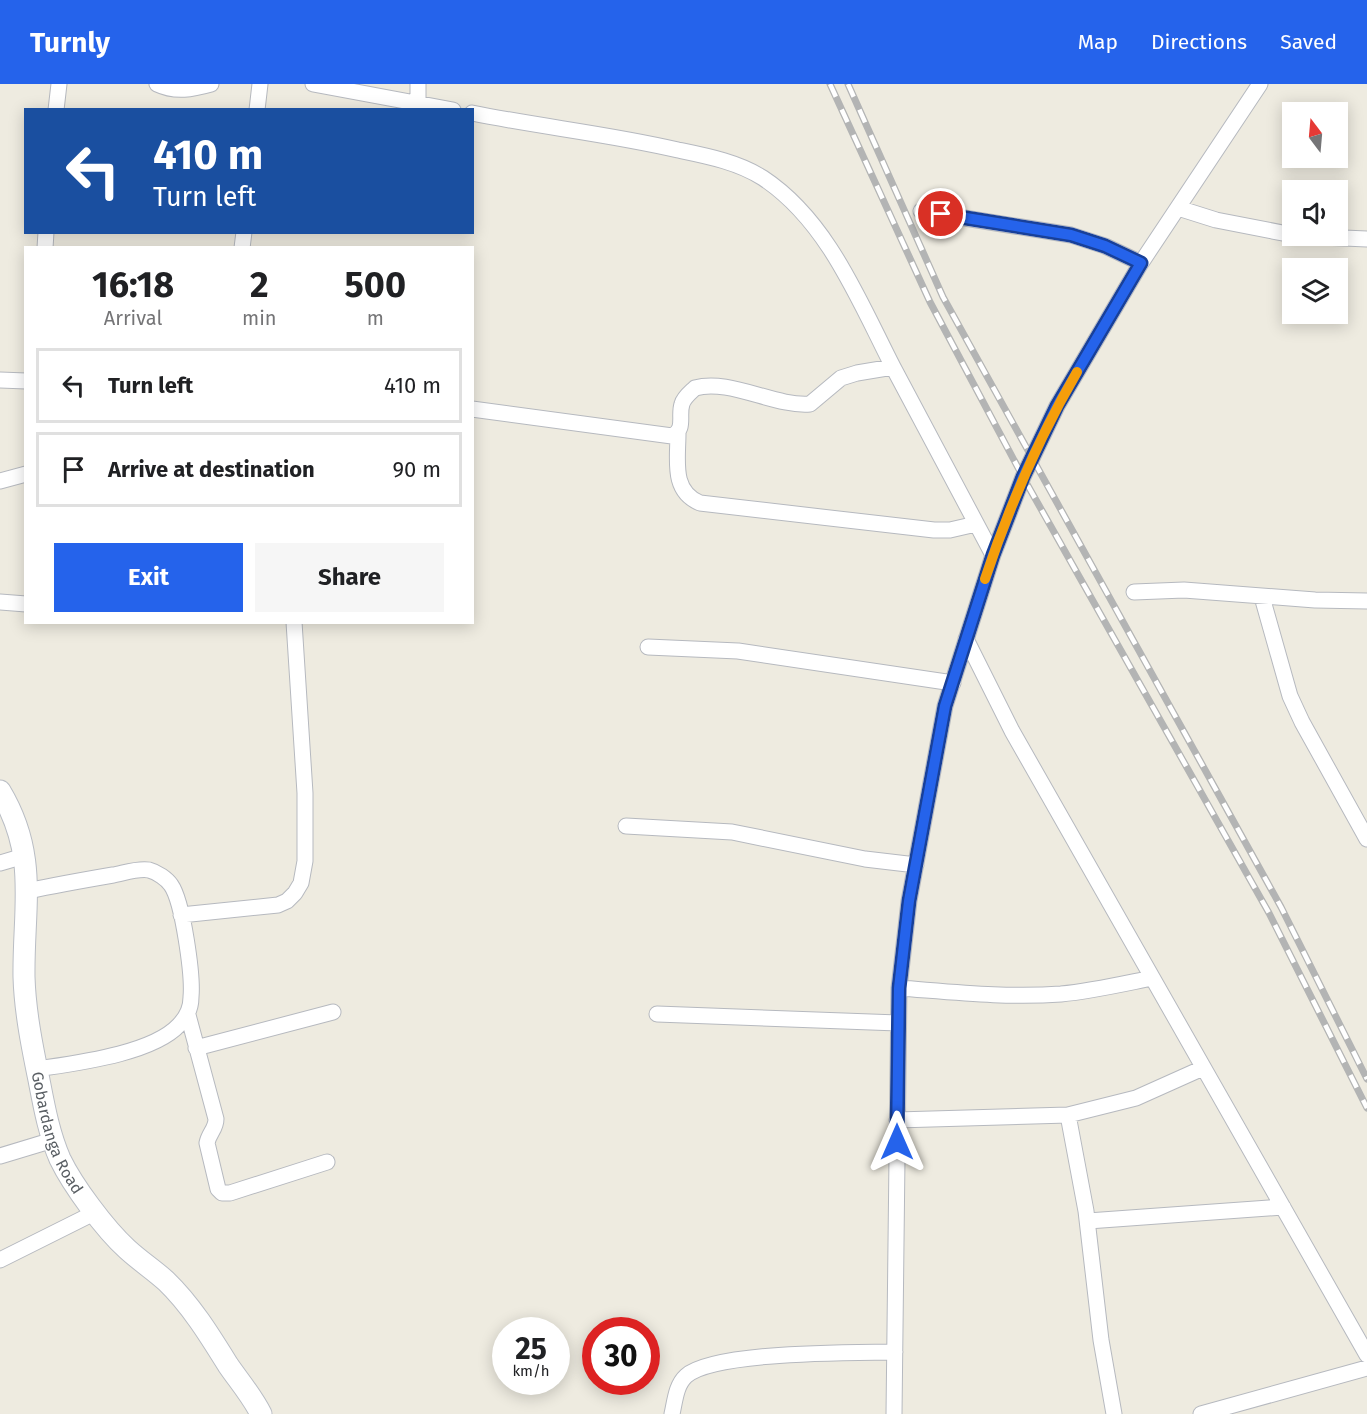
<!DOCTYPE html>
<style>
:root{--surface:#fff;--page:#f6f6f6;--text:#202124;--muted:#757577;--line:#e0e0e0;--accent:#2563eb}
body{margin:0;font-family:"Fira Sans",sans-serif;background:var(--page);color:var(--text);height:100vh;display:flex;flex-direction:column;font-size:22px;white-space:nowrap}
*{box-sizing:border-box;margin:0}
p{font-size:20px;color:var(--muted)}
.icon{flex:none;width:33px;height:33px;fill:none;stroke:currentColor;stroke-width:2;stroke-linecap:round;stroke-linejoin:round}
.map{position:relative;flex:1;overflow:hidden}
.panel{position:absolute;left:24px;top:162px;width:450px;height:378px;display:flex;flex-direction:column;background:var(--surface);border-radius:0px;box-shadow:0 3px 15px #0003}
.panel>*{flex:none}
.banner{position:absolute;left:24px;top:24px;width:450px;height:126px;border-radius:0px;box-shadow:0 3px 15px #0003;background:#1a4fa0;color:#fff;overflow:hidden}
.needle{width:39px;rotate:344deg}
.fabs{position:absolute;left:1282px;top:18px;display:grid;gap:12px}
.fabs a{display:grid;place-items:center;width:66px;height:66px;border-radius:0px;background:var(--surface);box-shadow:0 3px 15px #0003;font-size:30px}
.speed{position:absolute;left:492px;top:1233px;display:flex;gap:12px;font-size:30px;font-weight:700;text-align:center}
.speed>*{display:grid;place-content:center;width:78px;height:78px;border-radius:50%;background:var(--surface);box-shadow:0 3px 15px #0003;line-height:1}
.speed small{font-size:15px;font-weight:400}
.speed .limit{border:9px solid #d22;background:#fff;color:#111}
.pin{position:absolute;display:grid;place-items:center;width:51px;height:51px;color:#fff;margin:-26px;border:3px solid #fff;border-radius:50%;box-shadow:0 2px 6px #0007}
.me{position:absolute;width:66px;margin:-33px;rotate:0deg;stroke-linejoin:round;filter:drop-shadow(0 0 4px #0008)}
.turn{display:flex;align-items:center;gap:21px;height:126px;padding:0 30px;font-size:27px}
.turn .icon{width:78px;height:78px;stroke-width:2.5}
.turn b{display:block;font-size:42px;line-height:51px}
.eta{display:flex;justify-content:space-evenly;align-items:center;height:102px;text-align:center}
.eta b{font-size:36px;font-weight:700;line-height:42px}
.cta{display:flex;gap:12px;margin-top:auto;padding:12px 30px}
.cta a{flex:1;height:69px;border-radius:0px;background:var(--accent);color:#fff;font-size:24px;font-weight:700;line-height:69px;text-align:center}
.cta a+a{background:var(--page);color:var(--text)}
ul{padding:0;list-style:none}
li{display:flex;align-items:center;gap:18px;height:75px;margin:0 12px 9px;padding:0 18px;border:3px solid var(--line);border-radius:0px}
li div{flex:1}
li b{display:block;font-size:22px}
li em{font-style:normal}
header{display:flex;align-items:center;gap:36px;box-sizing:border-box;height:84px;padding:0 30px;background:var(--accent);color:#fff}
header strong{font-size:28px}
nav{display:flex;gap:33px;margin-inline-start:auto;font-size:21px}
.map>svg:first-child{display:block}
</style>
<header>
<strong>Turnly</strong>
<nav><a>Map</a><a>Directions</a><a>Saved</a></nav>
</header>
<div class="map">
<svg width="1367" height="1330" viewBox="0 0 1367 1330">
<rect width="100%" height="100%" fill="#eeebe0"/>
<g fill="none" stroke-linecap="round" stroke-linejoin="round">
<defs>
<path id="street" d="M157 0C176 9 193 5 211 0
M313 0 453 26
M418 0V19
M56 26 59 0
M257 26 260 0
M472 29C541 43 610 50 678 66 707 72 738 78 763 94 828 137 859 217 893 283 926 346 960 408 993 471
M1178 124 1216 136 1293 151
M921 127 1071 151 1105 162 1141 179
M1298 152 1367 155
M45 164 46 148
M242 164 244 148
M0 296 26 297
M472 325 672 352C686 345 678 332 682 320 684 313 691 308 695 304 729 294 775 323 810 320L841 294 857 289 893 283
M678 349C678 376 671 407 700 419L934 446H950L976 440
M0 397 26 390
M1134 508 1184 506 1315 516 1367 517
M1262 513 1290 612 1302 638 1367 755
M0 518 26 520
M966 555 1012 647 1367 1271
M648 563 738 567 953 599
M626 742 732 748 865 775 916 781
M0 779 24 772
M27 807C56 801 84 796 113 791 124 789 138 784 149 786 157 788 167 795 171 801 183 818 193 892 191 913 191 924 187 933 179 941 152 970 76 979 37 985
M181 831 278 821 287 817 295 809 301 799 305 777V709L294 538
M899 904C953 908 1007 914 1061 910 1092 907 1122 900 1152 894
M657 930 898 939
M188 931 216 1035C216 1045 209 1049 207 1059L218 1105 222 1109H230L327 1078
M196 964 333 928
M1068 1031 1086 1127 1101 1256 1114 1330
M897 1036 1068 1031 1136 1014 1203 984
M0 1072 53 1056
M1088 1137 1283 1123
M0 1176 96 1128
M672 1330C675 1317 676 1301 686 1292 714 1267 854 1269 895 1268
M894 1330 899 904 909 817 945 622 993 471 1023 393 1057 322 1141 179 1260 0
M1201 1330 1367 1284"/>
<g id="secondary">
<path id="s1" d="M0 707C39 772 23 823 24 893 25 927 32 962 39 996 44 1022 49 1050 60 1075 73 1102 105 1145 127 1165 140 1177 154 1186 166 1197 191 1221 210 1252 228 1281 239 1297 252 1312 261 1330"/>
</g>
</defs>
<use href="#street" stroke="#b6b9bf" stroke-width="17"/>
<use href="#secondary" stroke="#b9bdc4" stroke-width="23"/>
<use href="#street" stroke="#fff" stroke-width="15"/>
<use href="#secondary" stroke="#fff" stroke-width="21"/>
<defs>
<path id="rail" d="M830 0 930 218 1023 393 1269 829 1367 1024
M848 0 943 213 1281 823 1367 995"/>
</defs>
<use href="#rail" stroke="#b3b4b4" stroke-width="7"/>
<use href="#rail" stroke="#fff" stroke-width="4.5" stroke-dasharray="14" stroke-linecap="butt"/>
</g>
<g fill="none" stroke-linecap="round" stroke-linejoin="round">
<defs>
<path id="route" d="M897 1058 899 904 909 817 945 622 993 471 1023 393 1057 322 1141 179 1105 162 1071 151 941 130"/>
</defs>
<use href="#route" stroke="#184099" stroke-width="15"/>
<use href="#route" stroke="#2563eb" stroke-width="10"/>
<path stroke="#f59e0b" stroke-width="10" d="M985 495C1009 423 1039 353 1077 288"/>
</g>
<g text-anchor="middle" dominant-baseline="central" stroke-width="5" stroke-linejoin="round" paint-order="stroke">
<g font-size="16" fill="#595e63" stroke="#fff">
<text stroke="none"><textPath href="#s1" startOffset="351">Gobardanga Road</textPath></text>
</g>
</g>
</svg>
<div class="fabs">
<a><svg class="needle" viewBox="-14 -14 28 28"><path d="M0-13l5 13h-10z" fill="#e53935"/><path d="M0 13l5-13h-10z" fill="#757577"/></svg></a>
<a><svg class="icon" aria-label="sound" viewBox="0 0 24 24"><path d="M4 9h4l5-4v14l-5-4H4zM17 9q2 3 0 6"/></svg></a>
<a><svg class="icon" aria-label="layers" viewBox="0 0 24 24"><path d="M12 4l9 5-9 5-9-5zM3 14l9 5 9-5"/></svg></a>
</div>
<div class="speed"><div>25<small>km/h</small></div><div class="limit">30</div></div>
<div class="pin" style="left:941px;top:130px;background:#d93025"><svg class="icon" aria-label="arrive" viewBox="0 0 24 24"><path d="M6 21V4h12l-3 4 3 4H6"/></svg></div>
<svg class="me" style="left:897px;top:1058px" viewBox="-20 -20 40 40"><path d="M0-17L14 15 0 8-14 15z" fill="#2563eb" stroke="#fff" stroke-width="4"/></svg>
<div class="banner">
<div class="turn"><svg class="icon" aria-label="left" viewBox="0 0 24 24"><path d="M17 20v-9H6M10 6l-5 5 5 5"/></svg><div><b>410 m</b>Turn left</div></div>
</div>
<section class="panel">
<div class="eta">
<div><b>16:18</b><p>Arrival</p></div>
<div><b>2</b><p>min</p></div>
<div><b>500</b><p>m</p></div>
</div>
<ul>
<li><svg class="icon" aria-label="left" viewBox="0 0 24 24"><path d="M17 20v-9H6M10 6l-5 5 5 5"/></svg><div><b>Turn left</b></div><em>410 m</em></li>
<li><svg class="icon" aria-label="arrive" viewBox="0 0 24 24"><path d="M6 21V4h12l-3 4 3 4H6"/></svg><div><b>Arrive at destination</b></div><em>90 m</em></li>
</ul>
<div class="cta"><a>Exit</a><a>Share</a></div>
</section>
</div>
